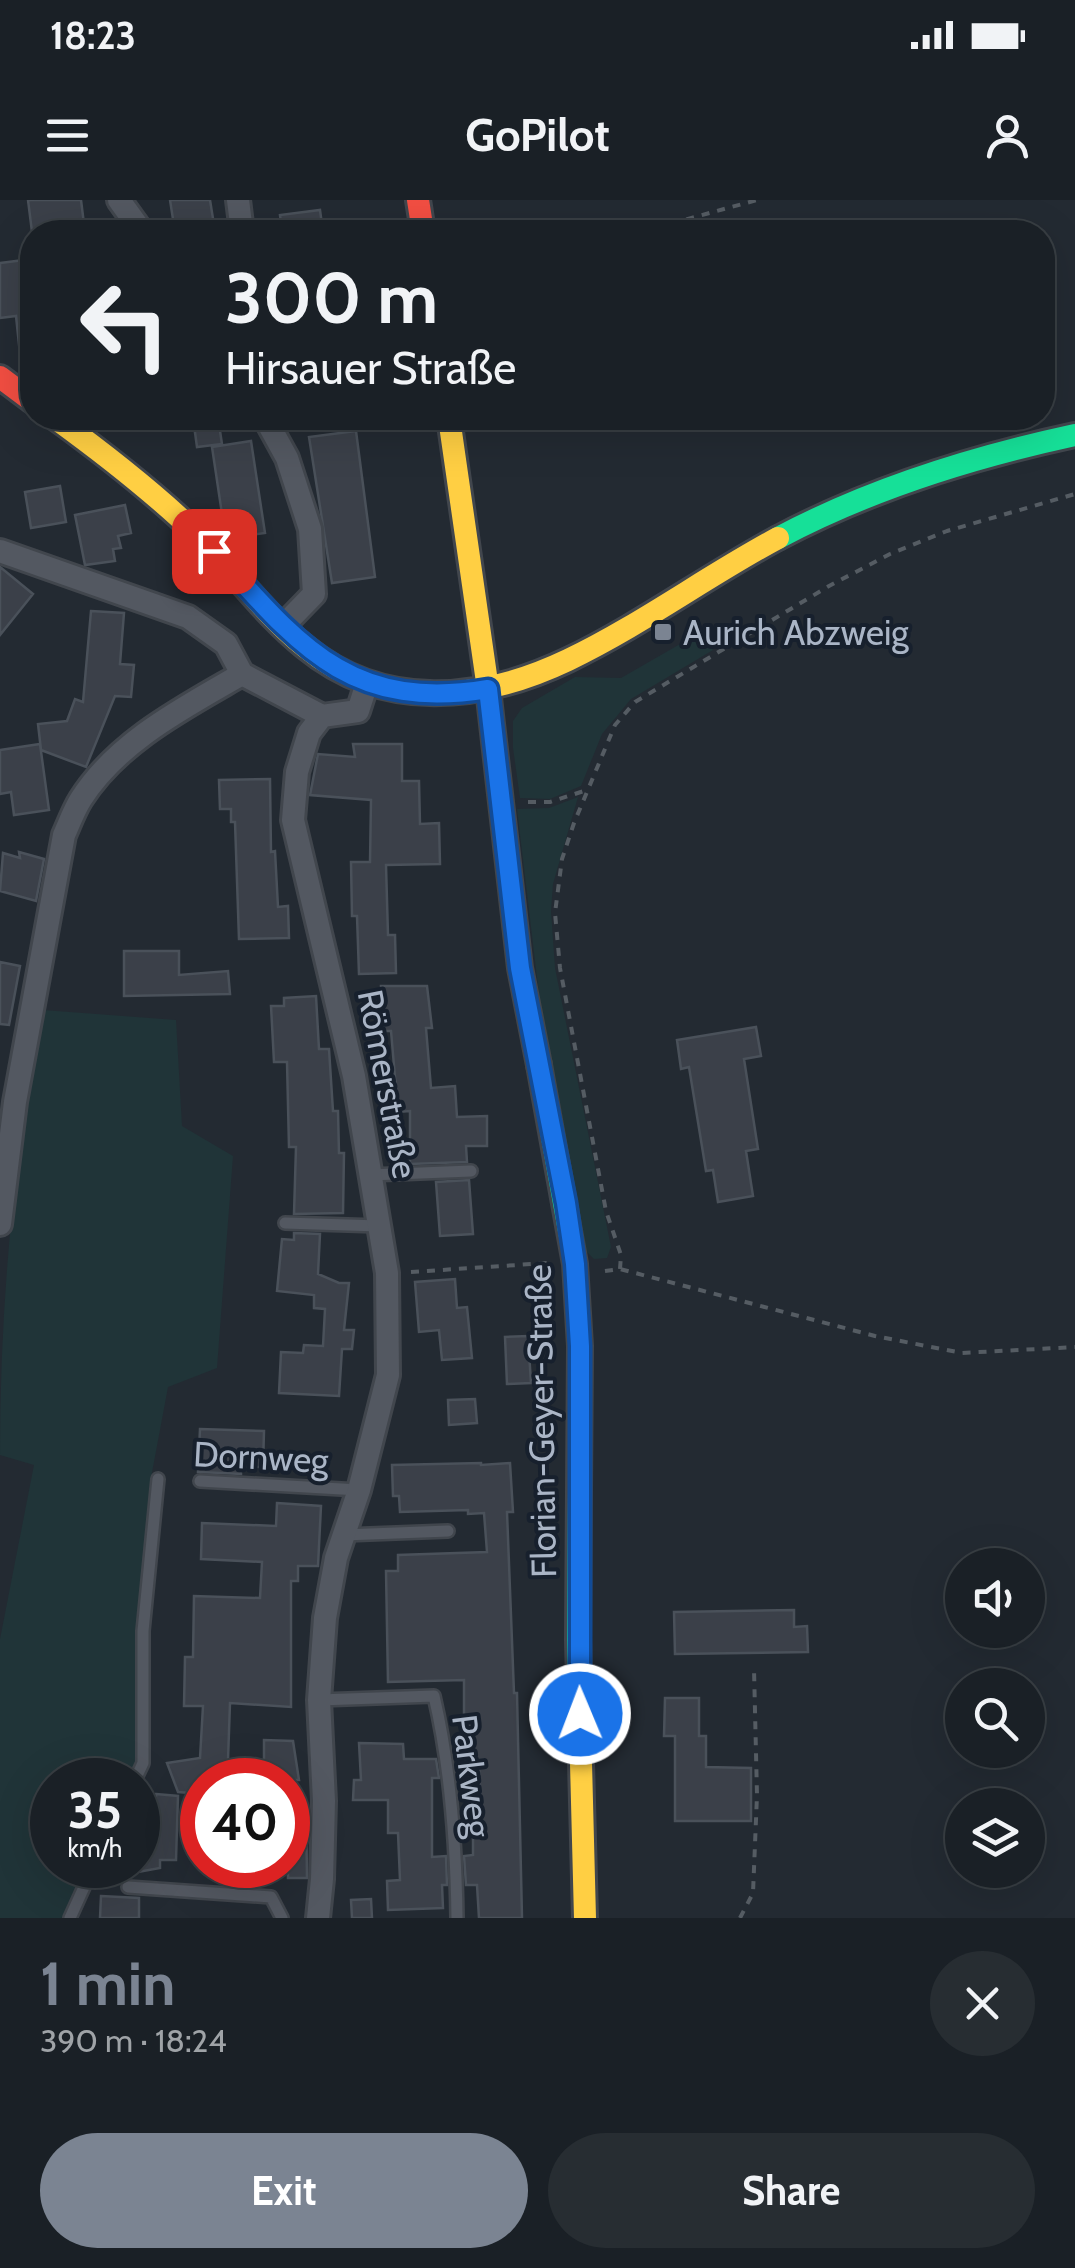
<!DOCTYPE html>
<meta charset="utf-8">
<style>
:root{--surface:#1a2026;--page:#272d32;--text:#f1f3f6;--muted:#9fa3a7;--line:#383e43;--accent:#7b8492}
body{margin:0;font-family:Cabin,sans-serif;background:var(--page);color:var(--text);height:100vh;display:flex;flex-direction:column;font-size:38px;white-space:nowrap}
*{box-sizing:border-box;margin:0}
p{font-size:32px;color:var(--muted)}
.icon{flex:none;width:55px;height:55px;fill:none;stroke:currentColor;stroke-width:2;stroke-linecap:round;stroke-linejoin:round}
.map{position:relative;height:1718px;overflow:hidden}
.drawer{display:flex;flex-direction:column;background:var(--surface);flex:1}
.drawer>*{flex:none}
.hud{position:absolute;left:20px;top:20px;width:1035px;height:210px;border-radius:40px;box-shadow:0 10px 40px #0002,0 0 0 2px var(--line);background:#1a2026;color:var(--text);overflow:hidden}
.tools{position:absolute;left:945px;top:1348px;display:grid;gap:20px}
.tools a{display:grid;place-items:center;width:100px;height:100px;border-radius:50%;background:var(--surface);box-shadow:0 10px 40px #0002,0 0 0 2px var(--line);font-size:50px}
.speed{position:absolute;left:30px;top:1558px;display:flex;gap:20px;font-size:50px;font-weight:700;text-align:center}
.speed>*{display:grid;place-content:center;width:130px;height:130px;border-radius:50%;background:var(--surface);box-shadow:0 10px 40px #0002,0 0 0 2px var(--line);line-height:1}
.speed small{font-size:25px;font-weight:400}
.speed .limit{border:15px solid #d22;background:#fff;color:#111}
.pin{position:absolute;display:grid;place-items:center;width:85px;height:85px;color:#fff;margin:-42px;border-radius:20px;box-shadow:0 5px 15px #0006}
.me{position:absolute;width:110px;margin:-55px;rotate:359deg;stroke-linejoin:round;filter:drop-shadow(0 0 8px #0008)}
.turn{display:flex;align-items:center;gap:35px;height:210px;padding:0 40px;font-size:45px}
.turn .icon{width:130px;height:130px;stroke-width:2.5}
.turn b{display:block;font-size:70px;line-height:85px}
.round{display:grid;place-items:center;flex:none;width:105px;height:105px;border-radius:52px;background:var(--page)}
.headline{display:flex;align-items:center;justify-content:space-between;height:170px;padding:0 40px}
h1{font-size:60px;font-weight:800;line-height:75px;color:var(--accent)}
.primary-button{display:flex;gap:20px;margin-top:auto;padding:20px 40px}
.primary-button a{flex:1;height:115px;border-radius:60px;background:var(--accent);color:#fff;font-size:40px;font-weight:800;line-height:115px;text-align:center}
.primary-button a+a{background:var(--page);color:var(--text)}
.status{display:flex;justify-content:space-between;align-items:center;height:70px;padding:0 50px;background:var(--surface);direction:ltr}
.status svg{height:28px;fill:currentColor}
header{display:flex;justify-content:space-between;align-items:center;height:130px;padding:0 40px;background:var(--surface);font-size:45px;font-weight:800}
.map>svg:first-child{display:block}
</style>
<div class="status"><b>18:23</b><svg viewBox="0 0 49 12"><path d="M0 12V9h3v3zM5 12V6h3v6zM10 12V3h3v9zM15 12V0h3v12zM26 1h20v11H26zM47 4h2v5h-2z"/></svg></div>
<header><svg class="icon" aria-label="menu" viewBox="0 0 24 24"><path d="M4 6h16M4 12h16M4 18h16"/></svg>GoPilot<svg class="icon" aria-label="person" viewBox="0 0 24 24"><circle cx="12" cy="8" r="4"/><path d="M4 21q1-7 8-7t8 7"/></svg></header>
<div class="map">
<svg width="1075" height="1718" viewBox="0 0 1075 1718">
<rect width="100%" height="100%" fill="#232a32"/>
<path fill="#203438" d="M701 432 713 450 631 499 602 534 581 586 550 599 520 598 513 548V521L522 508 575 477 621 478Z
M578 597 553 684 551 711 555 768 611 1047 607 1058 594 1059 585 1050 540 803 517 609 549 608Z
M43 810 176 820 182 926 233 956 217 1168 168 1187 151 1278 136 1432 139 1563 132 1580H52V1665H90L66 1718H0V1439L34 1265 0 1255C0 1105 13 958 43 810Z"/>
<path fill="#3b4049" stroke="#4a515a" stroke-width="2.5" d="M28 0H81L85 32H32Z
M170 0H210L215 31 175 32Z
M320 10 323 32H282L280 15Z
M32 59V153L20 154 16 116 0 118V63Z
M193 218H218L222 244 197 247Z
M356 231 375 377 332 383 309 237Z
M251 241 265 333 244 336 240 311 222 314 212 247Z
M60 286 66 322 31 328 25 292Z
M125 305 131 333 118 336 121 348 113 349 115 361 85 365 75 315Z
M0 367 33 394 0 435Z
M91 411 124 413 120 464 134 465 131 497 115 496 86 567 41 550 38 524 67 521 75 499 83 502Z
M40 544 49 610 14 615 11 592 0 594V550Z
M353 544H402V581H419L420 624 439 623 440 664 386 665 388 735H395L396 773 359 774 357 716H352L351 662H370L371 600 310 595 318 554 355 557Z
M270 579 271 652 275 651 278 707 288 706 289 738 239 739 235 622H231V609H220L219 580Z
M19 652 44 659 36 701 0 691 3 653 20 658Z
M124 751H179V775L228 771 230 794 124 796Z
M0 762 20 766 9 825 0 824Z
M381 786H427L432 828H426L431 888 455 886 457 917 487 916V946H466L467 962 410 964V911L398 912 391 831H384Z
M316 796 319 849H329L333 911H338L339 953H344L343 1013 294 1014 296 947H289L287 862H274L271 806H284V798Z
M756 827 761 856 744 859 758 949 746 951 753 996 718 1002 713 970 706 971 689 867 681 869 677 840Z
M469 980 473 1034 440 1036 436 982Z
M294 1033 320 1034 318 1074 339 1083H349L344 1130H354L352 1149H342L339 1196 279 1193 281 1152 303 1153 304 1145 323 1146 325 1109 314 1108V1095L277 1091 282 1039 294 1040Z
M455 1079 457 1108 467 1107 472 1158 442 1160 439 1130 419 1132 415 1082Z
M528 1136 531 1183 507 1184 505 1137Z
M475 1199 477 1223 449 1225 448 1200Z
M200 1229 264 1231 263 1267H241V1274L198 1272Z
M481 1263V1265L510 1263 513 1312H507L514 1493H517L522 1718H479L477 1685H466L464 1656 473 1655V1601H480L479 1565H464V1480L388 1482 386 1371H398V1355L487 1352 484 1313 468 1314V1310L400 1312 399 1296H393L392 1265Z
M277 1303 321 1306 318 1366H298V1381H291V1507L230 1503 228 1560H264V1540L293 1541 299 1580H202V1594L178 1592 167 1563 200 1558 203 1506H184L185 1457H193L194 1396 260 1398 262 1362 201 1359 202 1323 276 1326Z
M794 1410V1427L807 1426 808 1452 675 1454 674 1412Z
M665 1498H699V1536H706V1567L751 1568V1621H675V1536H664Z
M359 1543 403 1544 404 1559H436L439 1578H432V1657L446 1656 447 1685H442L443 1708 388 1710 387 1681 400 1680 398 1633H388V1600H353L354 1580H361Z
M156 1594 178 1596 176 1660H160V1668L138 1672V1651L155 1642Z
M288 1606H306L307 1678H288Z
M101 1696 139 1698V1718H100Z
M371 1699 372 1718H352L351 1700Z"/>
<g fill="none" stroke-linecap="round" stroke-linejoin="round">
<defs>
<path id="lane" d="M370 975 471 971
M285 1023 379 1026
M200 1281 359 1290
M344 1335 448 1331
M319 1500 434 1496C451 1569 456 1643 457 1718
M135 1580 143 1563V1431L158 1279
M128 1687 271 1697 282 1718
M70 1718 94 1665"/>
<path id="street" d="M119 0 142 32
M238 0 242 32
M265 218 287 258 310 329 314 394 283 426
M0 351 188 417 226 444 242 474
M242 474 322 516
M0 1024 15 902 64 635C69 624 74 610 81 599 118 541 185 507 242 474
M318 1718 322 1679 324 1601 319 1500 325 1418 336 1358 359 1290 388 1175 387 1073 354 876 293 620 297 572 309 533 322 516 358 511 367 483"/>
<path id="fast" d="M778 338C870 289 973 257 1075 235
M539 865 575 1064 580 1146 578 1440 581 1563"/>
<path id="slow" d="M55 218C106 255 156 294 201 338 236 374 266 416 305 447 384 512 482 501 568 460 641 425 707 376 778 338
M449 218 488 489 520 768 539 865
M581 1563 585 1718"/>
<path id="jam" d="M418 0 423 32
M0 177 32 201"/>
</defs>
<use href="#lane" stroke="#41464d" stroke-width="16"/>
<use href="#street" stroke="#41464d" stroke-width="28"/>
<use href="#fast" stroke="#41464d" stroke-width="28"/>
<use href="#slow" stroke="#41464d" stroke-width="28"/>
<use href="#jam" stroke="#41464d" stroke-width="28"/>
<path stroke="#555c63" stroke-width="4" stroke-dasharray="8 8" stroke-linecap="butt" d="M640 32 757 0
M528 602H550L587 590
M620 1069 621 1055 606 1011 560 768 555 713 562 659 574 623 615 525 635 502 829 386 890 354 947 331 1075 294
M605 1071 620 1069 875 1136 962 1153 1075 1147
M411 1072 547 1063
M288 1601H303
M740 1718 753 1693 757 1595 754 1469"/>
<use href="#lane" stroke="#535861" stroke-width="11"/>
<use href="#street" stroke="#535861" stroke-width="22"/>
<use href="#fast" stroke="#16e098" stroke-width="22"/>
<use href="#slow" stroke="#ffcf43" stroke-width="22"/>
<use href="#jam" stroke="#f24e42" stroke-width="22"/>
</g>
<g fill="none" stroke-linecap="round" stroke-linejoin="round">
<defs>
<path id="route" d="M214 351C298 444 349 512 488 489L520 768 566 1003 575 1064 580 1146V1514"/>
</defs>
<use href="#route" stroke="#114b97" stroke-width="25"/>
<use href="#route" stroke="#1a73e8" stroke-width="18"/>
</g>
<rect fill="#7b8492" stroke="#17202d" stroke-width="4" x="653" y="422" width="20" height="20" rx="5"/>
<g text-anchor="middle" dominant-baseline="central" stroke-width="8" stroke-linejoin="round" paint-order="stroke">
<g font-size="35" fill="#aab5c6" stroke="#17202d" text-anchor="start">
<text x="683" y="432">Aurich Abzweig</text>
</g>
<g font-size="35" fill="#aab5c6" stroke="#17202d">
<text transform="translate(388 884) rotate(79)">Römerstraße</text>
<text transform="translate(541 1221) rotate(-91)">Florian-Geyer-Straße</text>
<text transform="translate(261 1257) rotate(3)">Dornweg</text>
<text transform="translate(472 1576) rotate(83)">Parkweg</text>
</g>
</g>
</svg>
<div class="tools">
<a><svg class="icon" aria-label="sound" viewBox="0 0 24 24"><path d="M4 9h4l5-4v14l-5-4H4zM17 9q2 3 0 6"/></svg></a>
<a><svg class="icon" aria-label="search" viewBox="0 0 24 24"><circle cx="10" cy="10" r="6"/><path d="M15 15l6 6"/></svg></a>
<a><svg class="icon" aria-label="layers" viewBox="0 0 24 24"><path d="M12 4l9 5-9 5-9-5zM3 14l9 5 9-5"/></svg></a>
</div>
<div class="speed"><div>35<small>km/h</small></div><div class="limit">40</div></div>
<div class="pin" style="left:214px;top:351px;background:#d93025"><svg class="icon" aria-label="arrive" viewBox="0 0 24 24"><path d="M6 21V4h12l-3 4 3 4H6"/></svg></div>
<svg class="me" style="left:580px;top:1514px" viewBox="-20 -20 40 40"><circle r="17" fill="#1a73e8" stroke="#fff" stroke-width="3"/><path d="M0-11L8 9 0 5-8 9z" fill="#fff"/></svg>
<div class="hud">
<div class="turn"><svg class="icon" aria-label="left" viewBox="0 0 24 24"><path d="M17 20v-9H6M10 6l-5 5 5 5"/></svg><div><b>300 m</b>Hirsauer Straße</div></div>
</div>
</div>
<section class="drawer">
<div class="headline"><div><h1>1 min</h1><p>390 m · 18:24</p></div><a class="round"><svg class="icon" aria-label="close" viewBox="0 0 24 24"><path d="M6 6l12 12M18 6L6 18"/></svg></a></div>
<div class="primary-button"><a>Exit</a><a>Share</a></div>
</section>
